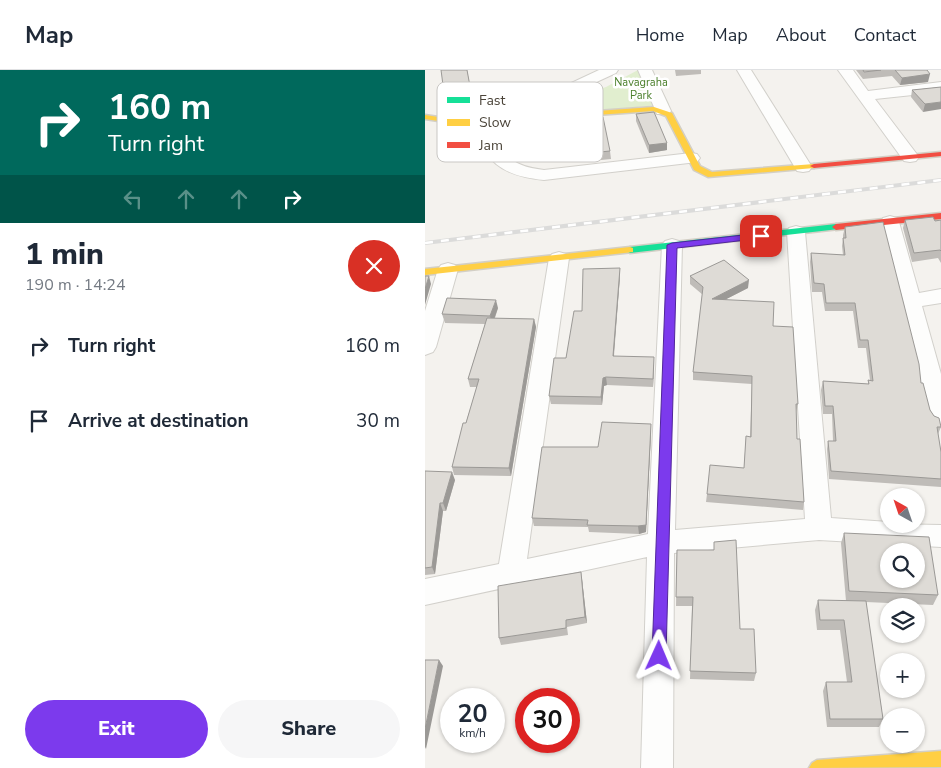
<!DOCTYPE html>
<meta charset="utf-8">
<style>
:root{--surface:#fff;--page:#f6f6f7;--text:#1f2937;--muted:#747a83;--line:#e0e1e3;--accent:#7c3aed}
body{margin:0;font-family:"Nunito Sans",sans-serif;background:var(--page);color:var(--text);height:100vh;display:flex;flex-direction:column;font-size:19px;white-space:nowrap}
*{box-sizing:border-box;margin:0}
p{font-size:16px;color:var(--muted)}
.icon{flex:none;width:28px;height:28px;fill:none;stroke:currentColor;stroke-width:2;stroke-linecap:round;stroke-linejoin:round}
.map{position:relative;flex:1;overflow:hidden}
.panel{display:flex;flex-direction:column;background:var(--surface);width:425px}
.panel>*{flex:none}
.banner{background:#00695c;color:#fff;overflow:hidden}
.needle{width:32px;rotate:320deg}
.controls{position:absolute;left:455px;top:418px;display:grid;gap:10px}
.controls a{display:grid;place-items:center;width:45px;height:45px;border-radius:50%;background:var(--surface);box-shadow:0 1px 4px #0004;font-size:25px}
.speed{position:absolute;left:15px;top:618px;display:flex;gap:10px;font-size:25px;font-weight:700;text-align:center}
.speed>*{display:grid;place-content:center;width:65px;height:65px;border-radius:50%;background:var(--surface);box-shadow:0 1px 4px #0004;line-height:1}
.speed small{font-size:12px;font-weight:400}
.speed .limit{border:8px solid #d22;background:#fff;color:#111}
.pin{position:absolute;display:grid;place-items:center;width:42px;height:42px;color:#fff;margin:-21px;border-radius:10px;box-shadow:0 2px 8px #0006}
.me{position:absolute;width:55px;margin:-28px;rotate:1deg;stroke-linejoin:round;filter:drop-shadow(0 0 4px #0008)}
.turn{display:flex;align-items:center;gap:18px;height:105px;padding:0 25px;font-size:22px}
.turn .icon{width:65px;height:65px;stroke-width:2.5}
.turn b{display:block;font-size:35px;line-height:42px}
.lanes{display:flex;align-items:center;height:48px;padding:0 25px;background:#0003;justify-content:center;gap:25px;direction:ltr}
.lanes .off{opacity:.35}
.round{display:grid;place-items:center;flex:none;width:52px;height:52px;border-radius:26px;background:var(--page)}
.head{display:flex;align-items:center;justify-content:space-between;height:85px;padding:0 25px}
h1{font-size:30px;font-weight:800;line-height:38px}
.primary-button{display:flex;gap:10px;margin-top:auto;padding:10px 25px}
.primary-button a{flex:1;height:58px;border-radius:30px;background:var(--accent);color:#fff;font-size:20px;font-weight:800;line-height:58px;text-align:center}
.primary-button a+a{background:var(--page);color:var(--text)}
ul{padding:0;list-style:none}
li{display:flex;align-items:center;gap:15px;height:75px;padding:0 25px}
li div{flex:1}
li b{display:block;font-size:19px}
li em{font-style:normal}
header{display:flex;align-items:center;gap:30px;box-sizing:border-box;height:70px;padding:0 25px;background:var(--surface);border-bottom:1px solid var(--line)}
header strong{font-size:24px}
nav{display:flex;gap:28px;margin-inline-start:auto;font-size:18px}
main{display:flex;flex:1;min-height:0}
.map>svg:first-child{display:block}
</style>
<header>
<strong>Map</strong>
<nav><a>Home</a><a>Map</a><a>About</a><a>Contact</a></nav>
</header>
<main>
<section class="panel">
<div class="banner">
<div class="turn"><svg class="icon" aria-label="right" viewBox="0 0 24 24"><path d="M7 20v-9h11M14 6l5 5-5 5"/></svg><div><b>160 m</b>Turn right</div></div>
<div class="lanes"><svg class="icon off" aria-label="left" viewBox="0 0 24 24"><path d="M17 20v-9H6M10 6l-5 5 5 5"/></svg><svg class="icon off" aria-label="ahead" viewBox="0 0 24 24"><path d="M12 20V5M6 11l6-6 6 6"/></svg><svg class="icon off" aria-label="ahead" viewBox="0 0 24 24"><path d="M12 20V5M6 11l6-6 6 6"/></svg><svg class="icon" aria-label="right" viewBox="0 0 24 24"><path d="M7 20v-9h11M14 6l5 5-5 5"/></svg></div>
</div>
<div class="head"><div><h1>1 min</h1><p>190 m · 14:24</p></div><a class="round" style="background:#d93025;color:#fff"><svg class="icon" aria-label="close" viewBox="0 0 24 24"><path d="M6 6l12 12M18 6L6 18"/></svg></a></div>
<ul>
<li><svg class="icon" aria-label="right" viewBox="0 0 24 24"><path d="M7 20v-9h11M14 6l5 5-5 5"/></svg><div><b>Turn right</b></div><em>160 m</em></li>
<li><svg class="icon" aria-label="arrive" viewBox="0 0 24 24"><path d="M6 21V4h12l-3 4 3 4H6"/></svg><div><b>Arrive at destination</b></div><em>30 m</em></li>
</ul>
<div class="primary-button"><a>Exit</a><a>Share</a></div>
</section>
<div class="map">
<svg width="516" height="698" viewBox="0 0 516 698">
<rect width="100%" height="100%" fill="#f4f2ee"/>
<path fill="#e1eecf" d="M213 0H226L244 34 74 50 75 44 143 29 181 17Z"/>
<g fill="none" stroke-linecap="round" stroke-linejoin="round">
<defs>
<path id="street" d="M174 0H193L191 3 152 21 52 46 57 48C78 78 76 95 119 100L266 83 272 84 275 88 272 92 119 110C72 105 63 91 43 51L45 48 31 52 25 50 23 47 25 44 142 15Z
M213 0H227L246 41 244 44H232Z
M312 0H326L387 97 384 101 378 102 372 101Z
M413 0H428L443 21 516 12V22L450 29 494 87 491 91 485 92 479 91Z
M465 146 472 148 474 152 494 223 516 219V233L497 236 516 304V356L508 353 504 347 456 152 458 148Z
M371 156 378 158 380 162 406 448 464 452V454L516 455V477L394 470 249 483 248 698H216L222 487 0 535V509L74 494 124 188 127 184 134 182 141 184 144 188 102 489 223 464 237 175 240 171 247 169 254 171 257 175 250 460 380 449 362 162 364 158Z
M23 193 30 195 33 199 11 277 8 282 0 285V241L13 199 16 195Z"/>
<path id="fast" d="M411 154 415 157 414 159 205 183 200 180 205 177Z"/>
<path id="slow" d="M229 37 247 43 275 96 287 102 389 94 393 96 389 98 283 107 269 100 241 46 228 41 74 52H20L0 49V45L20 48H74Z
M205 177 208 178V182L0 205V199Z
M516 681V697L384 698 387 693 392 690Z"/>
<path id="jam" d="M516 82V86L389 98 385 96 389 94Z
M516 143V149L411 160 407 157 411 154Z"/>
</defs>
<use href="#street" stroke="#d2d0cb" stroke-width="2"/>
<use href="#fast" stroke="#d3cfc5" stroke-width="3"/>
<use href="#slow" stroke="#d3cfc5" stroke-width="3"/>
<use href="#jam" stroke="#d3cfc5" stroke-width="3"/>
<use href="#street" fill="#fdfdfc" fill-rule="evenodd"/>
<use href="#fast" fill="#16e098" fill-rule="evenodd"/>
<use href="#slow" fill="#ffcf43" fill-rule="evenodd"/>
<use href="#jam" fill="#f24e42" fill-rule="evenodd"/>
<defs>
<path id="rail" d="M0 173 516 110"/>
</defs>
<use href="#rail" stroke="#dbdbda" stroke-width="4"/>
<use href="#rail" stroke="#fff" stroke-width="2.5" stroke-dasharray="8" stroke-linecap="butt"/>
</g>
<path fill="#bfbcb8" d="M250 0H276V4L251 6Z
M431 0H502L503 12 475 15 467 6 438 9Z
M516 17 498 42 486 27 487 20Z
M211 44 242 80 224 83 211 51Z
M161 57 185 81 186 89 166 91Z
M109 58 110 76 84 79 82 71Z
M480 150 510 151 516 150V193L513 188 487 192 478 158Z
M420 157 496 313 505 340 516 357 513 364 516 382V417L404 409 402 379 403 371H408L407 344H398L396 320 398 311 443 314V310H445L441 278H433L428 241H400L397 222H387L385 192 386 183 418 185 417 176 418 168V165Z
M195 198V206L189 286 229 295 228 317 182 315 179 316 177 335 126 334 124 326 141 288 157 241Z
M265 206 323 218 301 229 348 256 373 334 371 342 372 369 379 432 378 440 281 432 282 424 319 398 321 366 325 367 327 314 268 310V302L278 225 265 214Z
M73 238 70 248 109 249 111 257 86 406 29 405 27 397 52 317H45L43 309 60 254 20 253 17 244Z
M226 354V362L221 462 214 464 164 462 163 457 109 456 107 448 173 377Z
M0 401 30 410 21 441H18L10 504 0 505Z
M419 463 513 525 508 535 441 532 458 649 454 657H402L398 621 401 612H422L415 560H392L390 540 393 530 421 531 416 473Z
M289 472 315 559 331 603 329 611 265 609 267 536H251L252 480H289Z
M157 509 162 553 142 557 143 565 76 575 74 568Z"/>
<path fill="#9b9996" d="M42 0 48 34 22 37 20 30Z
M505 4 503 12 475 15 477 8Z
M516 32V39L498 42 500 34Z
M242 73V80L224 83V75Z
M195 198V206L188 294V286Z
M4 206 6 214 0 235V219Z
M324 210 323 218 286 237 287 229Z
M71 230 73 238 67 255 65 246Z
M109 249 111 257 86 406 84 398Z
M229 287V295L228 317V309Z
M181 307 182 315 179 316 177 335 176 327 178 308Z
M226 354V362L221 462 214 464 213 456Z
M27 402 30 410 21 441 18 433Z
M15 433 18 441 10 504 7 497Z
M156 502 157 509 162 553 160 547Z
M14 590 18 596 1 679 0 677V659Z"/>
<path fill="#dedbd6" stroke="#9b9996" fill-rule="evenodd" d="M16 0H42L47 27 20 30Z
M438 0H456L439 2Z
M470 0H502L505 4 477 8Z
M516 17V32L500 34 487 20Z
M229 42 242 73 224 75 211 44Z
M178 47 185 81 165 83 160 49Z
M508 147 510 151 516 150V181L515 180 489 183 480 150Z
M458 152 494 294 496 313H498L505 340 509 346 514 348 516 357H512L516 382V409L406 401 403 371H411L408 336H400L398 311 444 314 443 310 448 311 443 270H435L430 233H401L399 214 389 213 386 183 420 185 418 168H421L420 157Z
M299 190 324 210 287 229 349 232 348 256 368 257 373 334H371L372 369H375L379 432 282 424 285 395 319 398 321 366 326 367 327 306 268 302 278 217 265 206Z
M195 198 188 286 229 287 228 309 181 307 178 308 176 327 124 326 129 288H141L149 241H157L158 199Z
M0 206H4L0 219Z
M22 228 71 230 65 246 17 244Z
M62 248 109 249 84 398 27 397 38 353H41L54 309H43Z
M177 352 226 354 221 455 213 456 162 455 163 450 107 448 117 377H173Z
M0 401 27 402 18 433H15L7 497 0 498Z
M419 463 504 467 513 525 424 521ZM464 481H491V509H464Z
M311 470 315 559H329L331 603 265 601 268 527H251L252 480H289V472Z
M156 502 160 547 141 550V558L74 568 73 516Z
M393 530 441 531 458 649H405L401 612H427L419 550H395Z
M0 590H14L0 659Z"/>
<path fill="#7c3aed" stroke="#51269a" d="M336 163 339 164V168L252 178 241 586 239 590 234 592 229 590 227 586 242 175 247 173Z"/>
<g text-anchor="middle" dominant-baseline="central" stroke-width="5" stroke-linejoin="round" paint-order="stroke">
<g font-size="11" fill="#4a7f2a" stroke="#fff">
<text x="216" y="12">Navagraha<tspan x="216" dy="13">Park</tspan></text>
</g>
</g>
<rect x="12" y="12" width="166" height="80" rx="8" fill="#fff" stroke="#c9c7c4" stroke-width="1"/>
<rect x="22" y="27" width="23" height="6" fill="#16e098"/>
<rect x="22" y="49" width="23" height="7" fill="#ffcf43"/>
<rect x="22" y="72" width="23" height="6" fill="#f24e42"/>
<g font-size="14" fill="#4b4439">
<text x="54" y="35">Fast</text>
<text x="54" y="57">Slow</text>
<text x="54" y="80">Jam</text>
</g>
</svg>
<div class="controls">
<a><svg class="needle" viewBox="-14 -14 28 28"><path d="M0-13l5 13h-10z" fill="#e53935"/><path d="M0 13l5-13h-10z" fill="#747a83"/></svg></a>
<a><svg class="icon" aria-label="search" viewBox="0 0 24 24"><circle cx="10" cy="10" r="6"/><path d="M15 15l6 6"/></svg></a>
<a><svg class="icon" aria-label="layers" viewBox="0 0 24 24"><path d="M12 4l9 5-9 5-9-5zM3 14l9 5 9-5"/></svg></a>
<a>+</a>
<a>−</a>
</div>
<div class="speed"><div>20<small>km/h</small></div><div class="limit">30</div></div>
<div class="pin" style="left:336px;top:166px;background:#d93025"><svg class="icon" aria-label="arrive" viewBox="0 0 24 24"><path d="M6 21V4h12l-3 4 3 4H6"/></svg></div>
<svg class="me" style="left:234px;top:586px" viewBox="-20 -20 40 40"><path d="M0-17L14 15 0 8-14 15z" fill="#7c3aed" stroke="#fff" stroke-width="4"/></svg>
</div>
</main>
